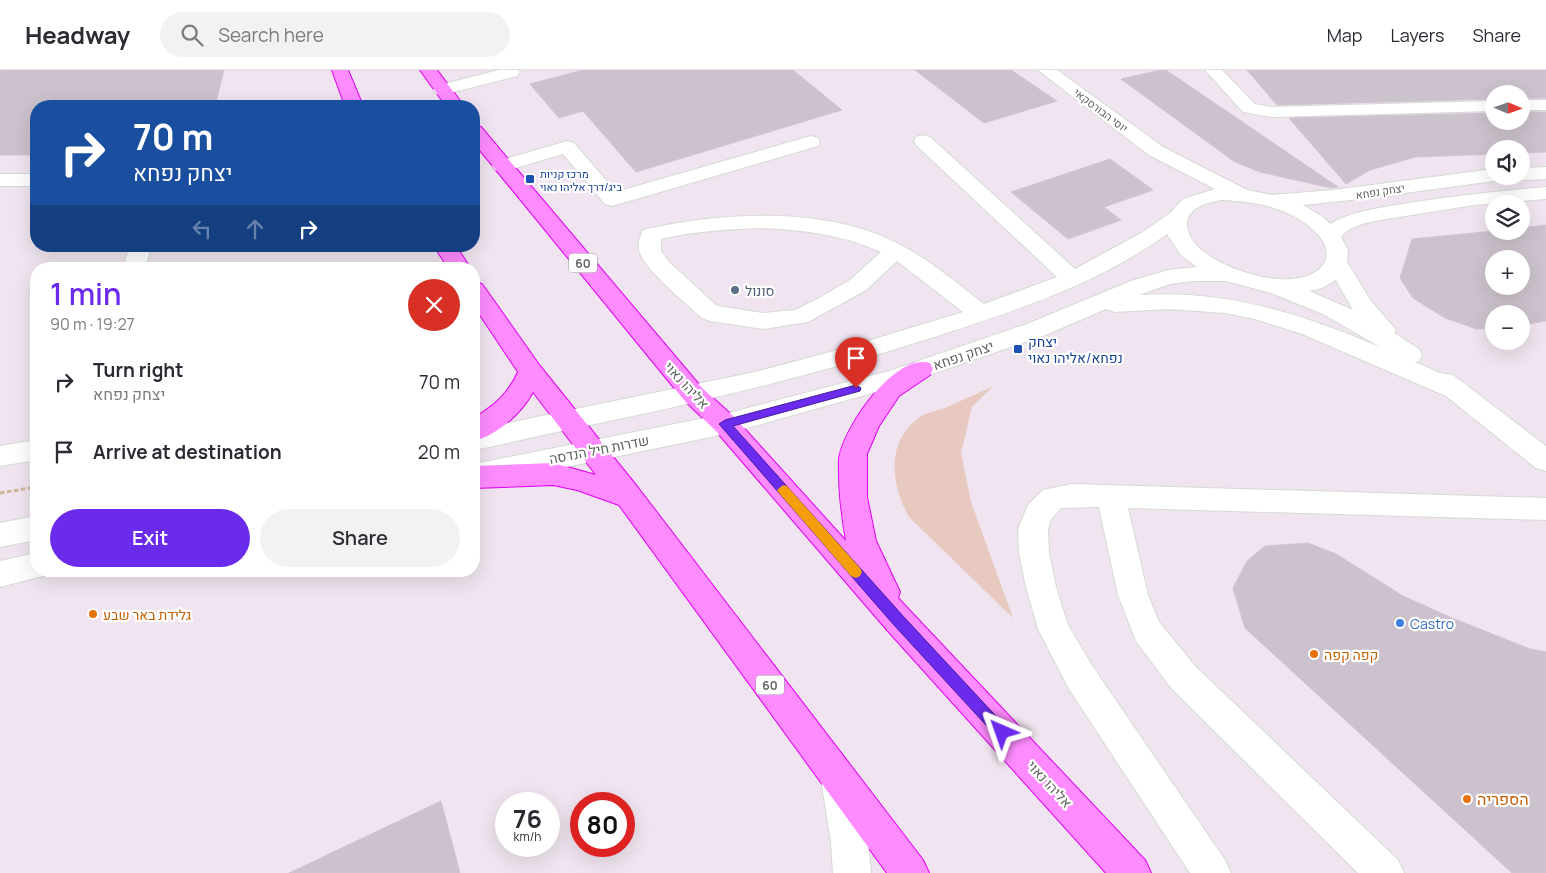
<!DOCTYPE html>
<meta charset="utf-8">
<style>
:root{--surface:#fff;--page:#f2f2f3;--text:#2b2b33;--muted:#7c7c81;--line:#e1e1e2;--accent:#6a2bed}
body{margin:0;font-family:Manrope,Heebo,sans-serif;background:var(--page);color:var(--text);height:100vh;display:flex;flex-direction:column;font-size:19px;white-space:nowrap}
*{box-sizing:border-box;margin:0}
p{font-size:16px;color:var(--muted)}
.icon{flex:none;width:28px;height:28px;fill:none;stroke:currentColor;stroke-width:2;stroke-linecap:round;stroke-linejoin:round}
.map{position:relative;flex:1;overflow:hidden}
.details{position:absolute;left:30px;top:192px;width:450px;height:315px;display:flex;flex-direction:column;background:var(--surface);border-radius:20px;box-shadow:0 5px 20px #0002}
.details>*{flex:none}
.guide{position:absolute;left:30px;top:30px;width:450px;height:152px;border-radius:20px;box-shadow:0 5px 20px #0002;background:#1a4fa0;color:#fff;overflow:hidden}
.needle{width:32px;rotate:92deg}
.tools{position:absolute;left:1485px;top:15px;display:grid;gap:10px}
.tools a{display:grid;place-items:center;width:45px;height:45px;border-radius:50%;background:var(--surface);box-shadow:0 5px 20px #0002;font-size:25px}
.speed{position:absolute;left:495px;top:722px;display:flex;gap:10px;font-size:25px;font-weight:700;text-align:center}
.speed>*{display:grid;place-content:center;width:65px;height:65px;border-radius:50%;background:var(--surface);box-shadow:0 5px 20px #0002;line-height:1}
.speed small{font-size:12px;font-weight:400}
.speed .limit{border:8px solid #d22;background:#fff;color:#111}
.pin{position:absolute;display:grid;place-items:center;width:42px;height:42px;color:#fff;margin:-51px -21px;border-radius:50% 50% 50% 0;rotate:-45deg;box-shadow:0 0 5px #0007}
.pin .icon{rotate:45deg}
.me{position:absolute;width:55px;margin:-28px;rotate:317deg;stroke-linejoin:round;filter:drop-shadow(0 0 4px #0008)}
.turn{display:flex;align-items:center;gap:18px;height:105px;padding:0 20px;font-size:22px}
.turn .icon{width:65px;height:65px;stroke-width:2.5}
.turn b{display:block;font-size:35px;line-height:42px}
.lanes{display:flex;align-items:center;height:48px;padding:0 20px;background:#0003;justify-content:center;gap:25px;direction:ltr}
.lanes .off{opacity:.35}
.round{display:grid;place-items:center;flex:none;width:52px;height:52px;border-radius:26px;background:var(--page)}
.summary{display:flex;align-items:center;justify-content:space-between;height:85px;padding:0 20px}
h1{font-size:30px;font-weight:600;line-height:38px;color:var(--accent)}
.primary-button{display:flex;gap:10px;margin-top:auto;padding:10px 20px}
.primary-button a{flex:1;height:58px;border-radius:30px;background:var(--accent);color:#fff;font-size:20px;font-weight:600;line-height:58px;text-align:center}
.primary-button a+a{background:var(--page);color:var(--text)}
ul{padding:0;list-style:none}
li{display:flex;align-items:center;gap:15px;height:70px;padding:0 20px}
li div{flex:1}
li b{display:block;font-size:19px}
li em{font-style:normal}
header{display:flex;align-items:center;gap:30px;box-sizing:border-box;height:70px;padding:0 25px;background:var(--surface);border-bottom:1px solid var(--line)}
header strong{font-size:24px}
nav{display:flex;gap:28px;margin-inline-start:auto;font-size:18px}
.search{width:350px;height:45px;background:var(--page);display:flex;align-items:center;gap:12px;box-sizing:border-box;padding:0 18px;border-radius:28px;color:var(--muted);font-size:19px}
.map>svg:first-child{display:block}
</style>
<header>
<strong>Headway</strong>
<div class="search"><svg class="icon" aria-label="search" viewBox="0 0 24 24"><circle cx="10" cy="10" r="6"/><path d="M15 15l6 6"/></svg>Search here</div>
<nav><a>Map</a><a>Layers</a><a>Share</a></nav>
</header>
<div class="map">
<svg width="1546" height="803" viewBox="0 0 1546 803">
<rect width="100%" height="100%" fill="#efe4ef"/>
<path fill="#e7c9c0" d="M992 317 972 337 961 383 971 432 1013 548 909 447C891 415 885 372 920 347 926 343 935 341 942 339 959 332 975 324 992 317Z"/>
<path fill="#ccc2cd" stroke="#d3c2d4" fill-rule="evenodd" d="M0 0H224L215 36H36V85H0Z
M583 0H793L842 40 636 102 583 41 559 48 530 14Z
M915 0H1011L1057 31 984 53Z
M1161 0H1166L1338 117 1331 118 1260 102 1235 92 1121 9Z
M1247 0H1546V28H1521V24H1494V29L1277 35Z
M1521 42H1546V82L1521 83V79H1494V84L1415 87 1370 100 1346 114 1289 48 1494 43V51H1521Z
M1110 89 1153 120 1104 137 1121 150 1068 169 1011 122Z
M1546 155V251L1521 255V244H1494V258L1477 259 1445 248 1413 228 1400 208 1412 169 1494 161H1521V158ZM1494 189H1521V216H1494Z
M1308 473 1336 484 1403 526 1452 548 1530 579 1546 582V803H1512L1245 558 1233 518 1247 491 1265 476Z
M441 731 460 803H289Z"/>
<g fill="none" stroke-linecap="round" stroke-linejoin="round">
<defs>
<path id="minor" d="M499 0H518L520 2 517 6 442 25 436 24 433 20 436 16Z
M1038 0H1057L1163 77 1247 120 1272 125 1333 120 1494 99V106H1503L1501 109 1494 111 1360 129 1303 135 1323 147 1330 154C1354 140 1381 138 1408 133 1454 126 1500 121 1546 117V129L1474 135 1374 151C1362 154 1348 157 1341 167L1348 180 1347 192 1371 231 1396 260 1394 263 1419 279 1422 285 1419 291 1415 292 1440 303 1453 305 1546 376V401L1536 398 1446 326 1302 264 1255 249 1225 243 1168 239 1115 242 1106 239 1043 266 894 317 725 364 474 416V394L725 344 889 301 1027 254 1131 211 1168 200 1197 197 1181 185 1167 164C1098 214 1017 240 937 266 820 304 702 332 581 357 545 364 510 373 474 380V360L755 302 845 278 963 242 897 191 866 220 808 252 763 259 710 251 702 248C686 233 647 202 640 183 637 177 640 166 643 160 719 142 826 136 897 173 929 189 956 213 984 234L1057 207 916 75 914 71 916 67 923 65 930 67 1075 199 1143 162 1170 143 1183 129 1215 119 1149 85ZM1221 130C1246 131 1272 134 1295 147 1351 178 1327 217 1268 208 1243 204 1188 185 1187 155 1187 137 1207 133 1221 130ZM763 158C804 160 844 165 881 182L850 210 819 228 795 240 763 243 717 236 670 193 661 181V169C695 161 729 159 763 158ZM1336 210 1353 240 1309 221 1322 218ZM1194 211H1226L1271 223 1323 244 1380 277C1299 243 1228 220 1139 225L1170 214Z
M1205 0H1222L1255 34 1271 37 1494 31V41L1271 47 1243 42Z
M1521 30H1546V40H1521Z
M811 66 818 68 820 72 818 76 612 136 605 134 563 84 502 102 495 100 492 96 495 92 567 71 574 73 616 122Z
M1546 97V109L1521 110 1513 106H1521V98Z
M0 104H36V116H0Z
M130 176H152L144 199H122Z
M36 370V390L0 396V376Z
M1072 414 1546 428V450L1128 438 1148 525 1159 552 1196 597 1398 790 1404 803H1358L1172 619 1136 571 1118 525 1099 437 1061 438 1051 449 1048 459 1049 483 1056 517 1068 555 1093 597 1225 790 1231 803H1190L1069 619 1038 559 1026 517 1019 483 1018 459 1028 435 1043 420Z
M36 446V470L0 477V453Z
M36 483V501H48L47 505 0 517V491Z
M839 692 852 697C865 730 868 768 871 803H833L831 772 821 710 826 697Z"/>
<path id="highway" d="M332 0H348L363 36H345Z
M420 0H437L464 36H446Z
M474 55 481 57 702 318 734 347 846 471C842 448 839 426 839 403 839 397 838 389 840 384 847 354 895 283 930 293L933 299 930 305 899 326 879 356 867 384V427L876 471 900 522 898 528 1145 790 1151 803H1106L887 560 716 361 684 330 474 73Z
M434 176H456L471 199H449Z
M474 212 482 214 540 296 639 419 923 790 929 803H887L619 435 577 420 553 415 474 418V396L553 393 596 405 533 322C521 344 498 364 474 371V348C494 336 508 324 518 302L474 236Z"/>
</defs>
<use href="#minor" stroke="#d5dbd4" stroke-width="2"/>
<use href="#highway" stroke="#e200f3" stroke-width="2"/>
<path stroke="#cfb79c" stroke-width="3" stroke-dasharray="4.5 2.5" stroke-linecap="butt" d="M0 423 36 417"/>
<use href="#minor" fill="#fff" fill-rule="evenodd"/>
<use href="#highway" fill="#fe8bff" fill-rule="evenodd"/>
</g>
<path fill="#6a2bed" stroke="#451c9a" d="M856 315 861 318 860 321 733 356 903 546 1007 658 1009 662 1007 667 1002 669 997 667 893 554 719 354 725 350Z"/>
<path fill="#f59e0b" d="M783 415 787 416 860 498 862 502 860 506 856 508 851 506 779 423 777 420Z"/>
<g fill="#1a4fb4" stroke="#fff" stroke-width="2">
<rect x="525" y="104" width="10" height="10" rx="2.5"/>
<rect x="1013" y="274" width="10" height="10" rx="2.5"/>
</g>
<circle fill="#5c6f8a" stroke="#fff" stroke-width="2" cx="735" cy="220" r="5"/>
<g fill="#e8710a" stroke="#fff" stroke-width="2">
<circle cx="93" cy="544" r="5"/>
<circle cx="1314" cy="584" r="5"/>
<circle cx="1467" cy="729" r="5"/>
</g>
<circle fill="#3f7fe0" stroke="#fff" stroke-width="2" cx="1400" cy="553" r="5"/>
<g text-anchor="middle" dominant-baseline="central" stroke-width="4.5" stroke-linejoin="round" paint-order="stroke">
<g font-size="11" fill="#5e655c" stroke="#fff">
<text transform="translate(1101 40) rotate(37)">יוסי הבורסקאי</text>
<text transform="translate(1380 121) rotate(-9)">יצחק נפחא</text>
</g>
<g font-size="11" fill="#164399" stroke="#fff" text-anchor="start">
<text x="540" y="103">מרכז קניות<tspan x="540" dy="13">ביג/דרך אליהו נאוי</tspan></text>
</g>
<g fill="#fff" stroke="#8e938d" stroke-width="1">
<rect x="569" y="183.5" width="28" height="19" rx="4"/>
<rect x="756" y="605.5" width="28" height="19" rx="4"/>
</g>
<g font-size="12" font-weight="bold" fill="#5e655c">
<text x="583" y="193">60</text>
<text x="770" y="615">60</text>
</g>
<g font-size="14" fill="#4e5e75" stroke="#fff" text-anchor="start">
<text x="745" y="220">סונול</text>
</g>
<g font-size="14" fill="#164399" stroke="#fff" text-anchor="start">
<text x="1028" y="271">יצחק<tspan x="1028" dy="16">נפחא/אליהו נאוי</tspan></text>
</g>
<g font-size="14" fill="#5e655c" stroke="#fff">
<text transform="translate(963 285) rotate(-19)">יצחק נפחא</text>
<text transform="translate(687 315) rotate(47)">אליהו נאוי</text>
<text transform="translate(599 379) rotate(-11)">שדרות חיל הנדסה</text>
<text transform="translate(1050 714) rotate(47)">אליהו נאוי</text>
</g>
<g font-size="14" fill="#c56008" stroke="#fff" text-anchor="start">
<text x="103" y="544">גלידת באר שבע</text>
<text x="1324" y="584">קפה קפה</text>
</g>
<g font-size="14" fill="#366cbe" stroke="#fff" text-anchor="start">
<text x="1410" y="553">Castro</text>
</g>
<g font-size="16" fill="#c56008" stroke="#fff" text-anchor="start">
<text x="1477" y="729">הספריה</text>
</g>
</g>
</svg>
<div class="tools">
<a><svg class="needle" viewBox="-14 -14 28 28"><path d="M0-13l5 13h-10z" fill="#e53935"/><path d="M0 13l5-13h-10z" fill="#7c7c81"/></svg></a>
<a><svg class="icon" aria-label="sound" viewBox="0 0 24 24"><path d="M4 9h4l5-4v14l-5-4H4zM17 9q2 3 0 6"/></svg></a>
<a><svg class="icon" aria-label="layers" viewBox="0 0 24 24"><path d="M12 4l9 5-9 5-9-5zM3 14l9 5 9-5"/></svg></a>
<a>+</a>
<a>−</a>
</div>
<div class="speed"><div>76<small>km/h</small></div><div class="limit">80</div></div>
<div class="pin" style="left:856px;top:318px;background:#d93025"><svg class="icon" aria-label="arrive" viewBox="0 0 24 24"><path d="M6 21V4h12l-3 4 3 4H6"/></svg></div>
<svg class="me" style="left:1002px;top:662px" viewBox="-20 -20 40 40"><path d="M0-17L14 15 0 8-14 15z" fill="#6a2bed" stroke="#fff" stroke-width="4"/></svg>
<div class="guide">
<div class="turn"><svg class="icon" aria-label="right" viewBox="0 0 24 24"><path d="M7 20v-9h11M14 6l5 5-5 5"/></svg><div><b>70 m</b>יצחק נפחא</div></div>
<div class="lanes"><svg class="icon off" aria-label="left" viewBox="0 0 24 24"><path d="M17 20v-9H6M10 6l-5 5 5 5"/></svg><svg class="icon off" aria-label="ahead" viewBox="0 0 24 24"><path d="M12 20V5M6 11l6-6 6 6"/></svg><svg class="icon" aria-label="right" viewBox="0 0 24 24"><path d="M7 20v-9h11M14 6l5 5-5 5"/></svg></div>
</div>
<section class="details">
<div class="summary"><div><h1>1 min</h1><p>90 m · 19:27</p></div><a class="round" style="background:#d93025;color:#fff"><svg class="icon" aria-label="close" viewBox="0 0 24 24"><path d="M6 6l12 12M18 6L6 18"/></svg></a></div>
<ul>
<li><svg class="icon" aria-label="right" viewBox="0 0 24 24"><path d="M7 20v-9h11M14 6l5 5-5 5"/></svg><div><b>Turn right</b><p>יצחק נפחא</p></div><em>70 m</em></li>
<li><svg class="icon" aria-label="arrive" viewBox="0 0 24 24"><path d="M6 21V4h12l-3 4 3 4H6"/></svg><div><b>Arrive at destination</b></div><em>20 m</em></li>
</ul>
<div class="primary-button"><a>Exit</a><a>Share</a></div>
</section>
</div>
